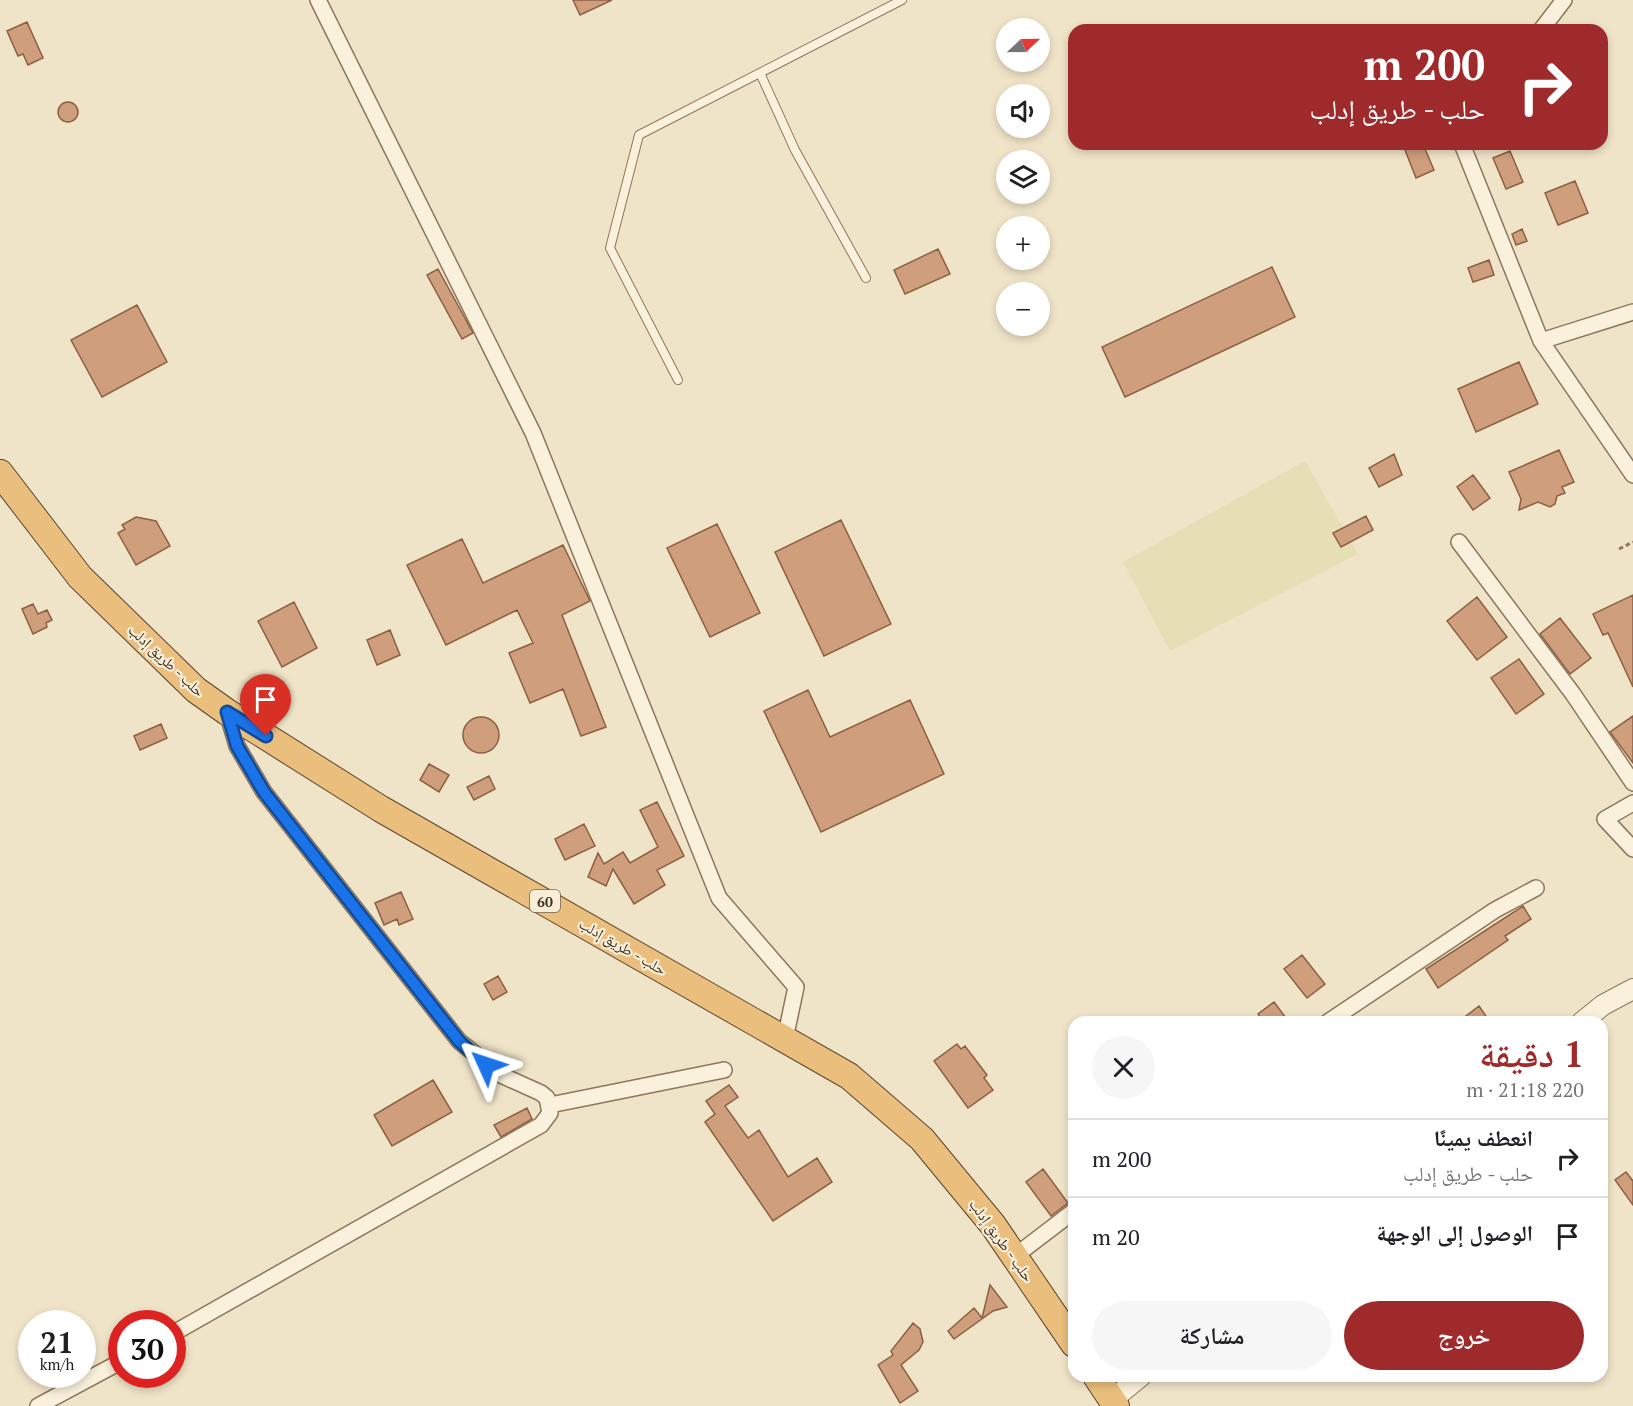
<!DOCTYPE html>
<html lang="ar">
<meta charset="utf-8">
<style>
:root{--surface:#fff;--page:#f6f6f6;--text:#202124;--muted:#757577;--line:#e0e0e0;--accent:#9e2a2b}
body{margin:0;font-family:"PT Serif","Noto Naskh Arabic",serif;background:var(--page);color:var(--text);direction:rtl;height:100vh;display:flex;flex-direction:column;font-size:22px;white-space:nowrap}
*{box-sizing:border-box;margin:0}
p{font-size:20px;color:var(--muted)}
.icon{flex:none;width:33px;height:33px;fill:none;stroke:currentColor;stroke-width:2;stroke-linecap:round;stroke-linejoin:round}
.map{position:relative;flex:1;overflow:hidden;direction:ltr}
.side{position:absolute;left:1068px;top:1016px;width:540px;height:366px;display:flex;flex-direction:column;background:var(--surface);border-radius:18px;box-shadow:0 3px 9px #0003;direction:rtl}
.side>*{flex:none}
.guide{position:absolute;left:1068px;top:24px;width:540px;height:126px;border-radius:18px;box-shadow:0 3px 9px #0003;direction:rtl;background:#9e2a2b;color:#fff;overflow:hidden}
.needle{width:39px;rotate:68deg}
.tools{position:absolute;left:996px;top:18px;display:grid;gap:12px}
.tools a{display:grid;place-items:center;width:54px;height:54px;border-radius:50%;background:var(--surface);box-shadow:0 3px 9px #0003;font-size:30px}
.speed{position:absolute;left:18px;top:1310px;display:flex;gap:12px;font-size:30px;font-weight:700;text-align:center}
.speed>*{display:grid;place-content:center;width:78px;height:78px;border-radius:50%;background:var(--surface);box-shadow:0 3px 9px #0003;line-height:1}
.speed small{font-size:15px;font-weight:400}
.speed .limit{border:9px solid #d22;background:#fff;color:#111}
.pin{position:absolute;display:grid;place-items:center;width:51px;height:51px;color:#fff;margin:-62px -26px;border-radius:50% 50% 50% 0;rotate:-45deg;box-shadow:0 0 6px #0007}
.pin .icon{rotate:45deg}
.me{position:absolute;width:66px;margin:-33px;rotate:312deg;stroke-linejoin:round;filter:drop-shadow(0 0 4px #0008)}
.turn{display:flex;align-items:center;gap:21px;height:126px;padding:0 24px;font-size:27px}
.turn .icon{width:78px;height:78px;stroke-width:2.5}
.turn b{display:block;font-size:42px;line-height:51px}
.round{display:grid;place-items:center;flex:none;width:63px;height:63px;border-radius:32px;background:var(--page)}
.headline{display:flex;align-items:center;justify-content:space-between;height:102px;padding:0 24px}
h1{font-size:36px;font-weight:600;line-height:45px;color:var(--accent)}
.button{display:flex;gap:12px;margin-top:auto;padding:12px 24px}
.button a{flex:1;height:69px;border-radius:36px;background:var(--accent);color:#fff;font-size:24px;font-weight:600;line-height:69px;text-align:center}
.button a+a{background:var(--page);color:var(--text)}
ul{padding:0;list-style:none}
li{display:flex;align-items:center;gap:18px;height:78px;padding:0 24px;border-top:2px solid var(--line)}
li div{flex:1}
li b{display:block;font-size:22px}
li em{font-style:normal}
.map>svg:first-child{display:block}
</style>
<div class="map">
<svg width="1633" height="1406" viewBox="0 0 1633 1406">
<rect width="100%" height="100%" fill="#f0e4c8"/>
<path fill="#e6deb5" d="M1305 461 1358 554 1170 651 1123 562Z"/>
<path fill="#cf9f7d" stroke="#8d5f41" stroke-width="1.5" d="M573 0H612L580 15Z
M27 22 43 58 28 65 23 54 18 56 7 31Z
M58 112a10 10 0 1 1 20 0a10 10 0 1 1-20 0Z
M1423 144 1434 170 1416 178 1405 150Z
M1510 151 1523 182 1506 189 1493 158Z
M1575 181 1588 213 1558 225 1545 193Z
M1522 229 1527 241 1516 245 1512 234Z
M938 249 950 274 905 294 894 270Z
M1489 260 1494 275 1473 282 1468 268Z
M1272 267 1295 317 1125 397 1102 347Z
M438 269 473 333 462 339 427 275Z
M137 305 167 362 102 397 71 340Z
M1519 362 1538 404 1476 432 1458 389Z
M1559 450 1574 482 1562 487 1565 493 1557 496 1555 504 1550 507 1538 502 1519 510 1521 499 1509 472Z
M1394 454 1402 475 1379 487 1369 468Z
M1473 475 1490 498 1473 510 1457 487Z
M1366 516 1373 530 1341 547 1333 533Z
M136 517 156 521 170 546 136 565 118 533 125 529 122 525Z
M841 520 891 624 824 656 775 552Z
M717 524 760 613 710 637 667 548Z
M462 539 483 583 563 545 590 601 562 615 606 727 581 736 563 689 530 703 509 653 533 643 517 610 446 645 407 565Z
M1633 595V687L1608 633 1603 635 1593 614Z
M1477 597 1507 637 1477 660 1447 621Z
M294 602 317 648 282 667 258 621Z
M33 604 38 614 47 610 52 620 46 623 47 627 33 634 22 609Z
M1560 618 1591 658 1570 674 1540 634Z
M390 630 400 655 377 665 367 640Z
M1519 659 1544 694 1516 714 1491 678Z
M808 690 830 737 910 700 944 774 821 832 764 711Z
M1633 716V763L1610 732Z
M463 735a18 18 0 1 1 36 0a18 18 0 1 1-36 0Z
M161 724 167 738 140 750 134 736Z
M429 764 449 775 439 792 420 780Z
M489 776 495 789 474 800 467 787Z
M657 802 684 856 657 870 665 885 634 904 613 869 606 886 588 877 598 853 604 864 623 852 630 863 658 847 640 810Z
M584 824 595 846 565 860 555 839Z
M401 892 413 919 399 925 397 919 384 925 375 903Z
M1523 906 1531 919 1505 936 1508 940 1438 988 1426 969Z
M1302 955 1325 984 1307 998 1284 969Z
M498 976 507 992 493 1000 484 984Z
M1274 1002 1289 1022H1263L1258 1014Z
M1479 1006 1490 1022H1458Z
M957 1044 961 1049 965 1046 987 1075 984 1078 993 1090 968 1108 934 1061Z
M433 1080 452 1112 392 1146 374 1115Z
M729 1085 738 1097 725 1106 748 1138 759 1130 788 1177 817 1158 832 1182 773 1221 705 1122 715 1114 706 1101Z
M527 1108 532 1119 501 1137 494 1125Z
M1043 1169 1068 1203 1051 1216 1026 1182Z
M1626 1172 1633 1181V1205L1615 1180Z
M990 1285 1007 1307 993 1311 954 1339 948 1331 974 1308 982 1318Z
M913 1323 920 1329 923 1342 919 1350 901 1365 918 1391 900 1403 878 1365 893 1355 891 1351Z"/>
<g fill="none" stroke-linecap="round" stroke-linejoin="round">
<defs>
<path id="service" d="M760 73 795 150 866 278
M678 380 610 248 639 135 902 0"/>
<path id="minor" d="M318 0 533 433 719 898 796 987 785 1039
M1541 30 1564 0
M1462 144 1541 341 1633 475
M1541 341 1633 312
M1459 542 1573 694 1633 783
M1633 803 1605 819 1633 849
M1328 1022 1495 910 1536 888
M550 1105 724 1070
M1015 1256 1074 1211
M172 1334 541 1125 550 1113 547 1098 541 1093 501 1075 459 1041 264 792 237 746 227 712
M38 1406 122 1361"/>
<path id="tertiary" d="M1582 1022 1603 1005 1633 989
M1112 1400 1141 1376"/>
<path id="trunk" d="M0 473 80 577 196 690 227 712 381 809 849 1076 922 1139 993 1225 1074 1344
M1096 1376 1116 1406"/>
</defs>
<use href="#service" stroke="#8d765c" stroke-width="10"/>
<use href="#minor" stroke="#8d765c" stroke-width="18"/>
<use href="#tertiary" stroke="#8d765c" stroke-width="22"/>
<use href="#trunk" stroke="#5b4430" stroke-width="28"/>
<path stroke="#8d765c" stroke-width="3" stroke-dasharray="4.5 3" stroke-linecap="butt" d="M1619 549 1633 542"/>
<use href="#service" stroke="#faf1dc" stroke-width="8"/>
<use href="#minor" stroke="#faf1dc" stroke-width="15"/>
<use href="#tertiary" stroke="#faf1dc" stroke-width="20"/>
<use href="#trunk" stroke="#eabe7c" stroke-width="26"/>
</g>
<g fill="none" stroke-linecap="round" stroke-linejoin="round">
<defs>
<path id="route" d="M266 736 227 712 237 746 264 792 459 1041 486 1065"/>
</defs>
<use href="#route" stroke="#114b97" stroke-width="15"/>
<use href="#route" stroke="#1a73e8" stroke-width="10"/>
</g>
<g text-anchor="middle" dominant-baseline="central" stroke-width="4.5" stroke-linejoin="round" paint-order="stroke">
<rect fill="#f7eed8" stroke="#756857" stroke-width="1.5" x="530" y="890" width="30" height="22" rx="4.5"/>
<g font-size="14" font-weight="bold" fill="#3d2e20">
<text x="545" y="901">60</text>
</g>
<g font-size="15" fill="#3d2e20" stroke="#f7eed8">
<text transform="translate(167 660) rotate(43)">حلب - طريق إدلب</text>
<text transform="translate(623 946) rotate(30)">حلب - طريق إدلب</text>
<text transform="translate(1002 1240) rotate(54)">حلب - طريق إدلب</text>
</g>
</g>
</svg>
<div class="tools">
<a><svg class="needle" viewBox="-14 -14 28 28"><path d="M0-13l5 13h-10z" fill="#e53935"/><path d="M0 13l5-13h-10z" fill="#757577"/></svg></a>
<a><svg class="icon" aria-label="sound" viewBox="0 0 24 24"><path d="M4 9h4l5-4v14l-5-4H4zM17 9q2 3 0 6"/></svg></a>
<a><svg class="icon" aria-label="layers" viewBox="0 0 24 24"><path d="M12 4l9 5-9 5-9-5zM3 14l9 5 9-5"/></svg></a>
<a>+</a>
<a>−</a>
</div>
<div class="speed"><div>21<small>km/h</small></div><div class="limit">30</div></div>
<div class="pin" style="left:266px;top:736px;background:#d93025"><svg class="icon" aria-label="arrive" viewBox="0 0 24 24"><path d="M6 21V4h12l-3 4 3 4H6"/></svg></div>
<svg class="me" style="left:486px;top:1065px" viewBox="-20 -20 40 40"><path d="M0-17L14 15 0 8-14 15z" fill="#1a73e8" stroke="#fff" stroke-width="4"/></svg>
<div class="guide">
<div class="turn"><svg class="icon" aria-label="right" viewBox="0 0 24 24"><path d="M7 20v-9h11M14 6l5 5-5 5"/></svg><div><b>200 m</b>حلب - طريق إدلب</div></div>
</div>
<section class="side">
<div class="headline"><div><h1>1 دقيقة</h1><p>220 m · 21:18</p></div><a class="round"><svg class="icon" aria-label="close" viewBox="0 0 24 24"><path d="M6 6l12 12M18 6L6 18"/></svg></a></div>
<ul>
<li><svg class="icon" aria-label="right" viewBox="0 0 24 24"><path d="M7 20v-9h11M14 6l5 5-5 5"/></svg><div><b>انعطف يمينًا</b><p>حلب - طريق إدلب</p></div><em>200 m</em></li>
<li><svg class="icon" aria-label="arrive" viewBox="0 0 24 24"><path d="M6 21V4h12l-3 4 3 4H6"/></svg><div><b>الوصول إلى الوجهة</b></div><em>20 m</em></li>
</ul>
<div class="button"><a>خروج</a><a>مشاركة</a></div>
</section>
</div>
